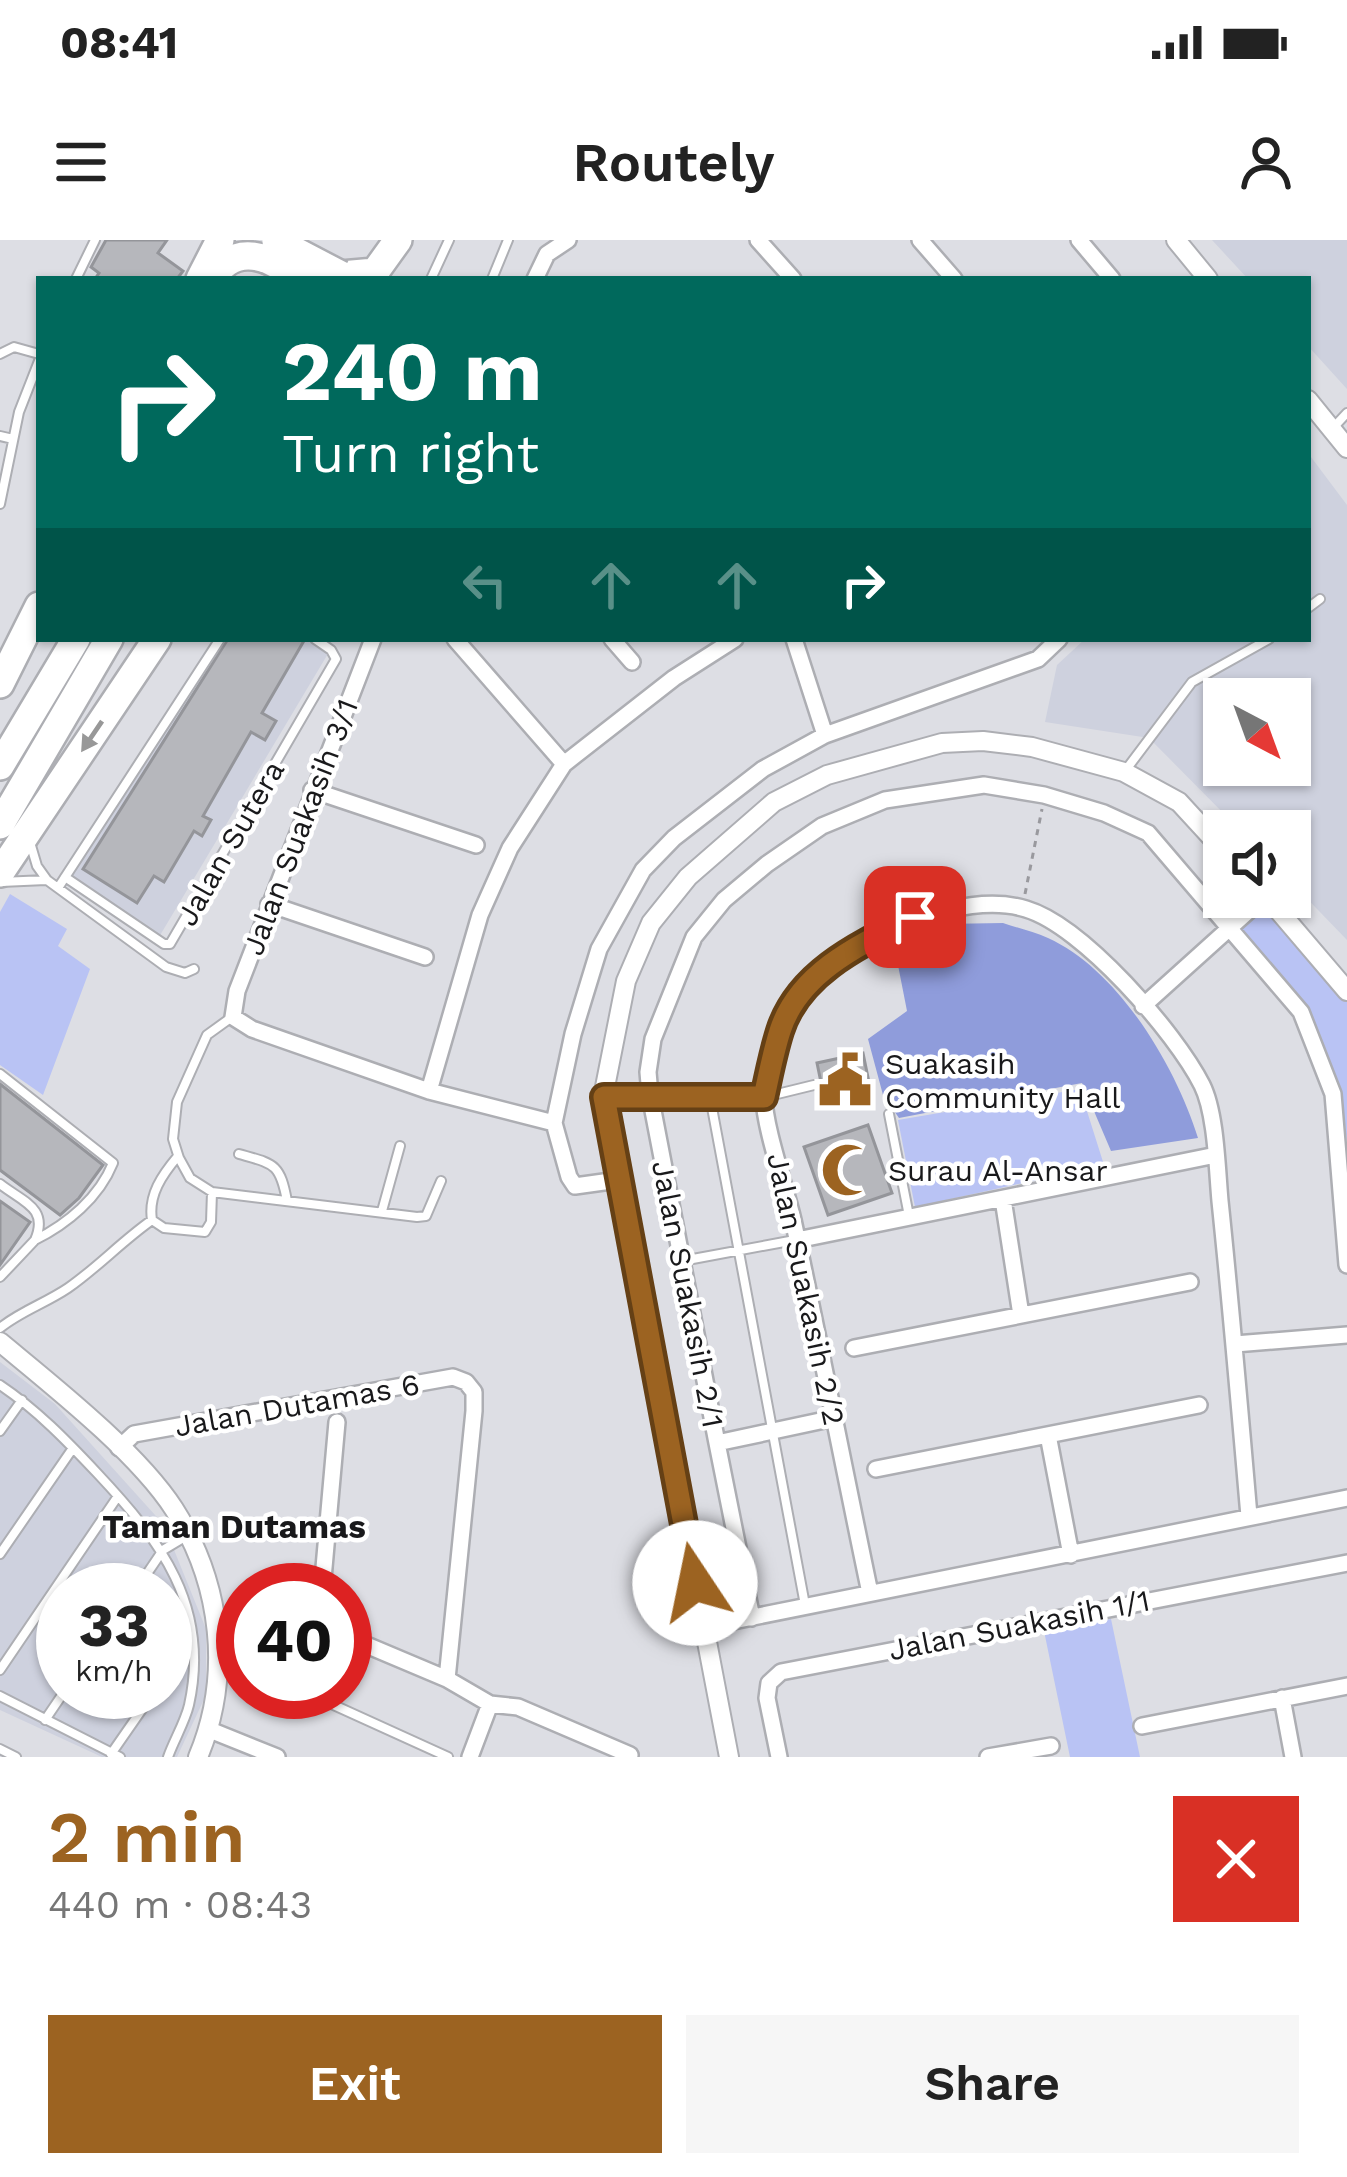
<!DOCTYPE html>
<meta charset="utf-8">
<style>
:root{--surface:#fff;--page:#f6f6f6;--text:#222;--muted:#767676;--accent:#9c6321}
body{margin:0;font-family:"Work Sans",sans-serif;background:var(--page);color:var(--text);height:100vh;display:flex;flex-direction:column;font-size:45px;white-space:nowrap}
*{box-sizing:border-box;margin:0}
p{font-size:39px;color:var(--muted)}
.icon{flex:none;width:66px;height:66px;fill:none;stroke:currentColor;stroke-width:2;stroke-linecap:round;stroke-linejoin:round}
.map{position:relative;height:1517px;overflow:hidden}
.details{display:flex;flex-direction:column;background:var(--surface);flex:1}
.details>*{flex:none}
.guide{position:absolute;left:36px;top:36px;width:1275px;height:366px;border-radius:0px;box-shadow:0 3px 9px #0004;background:#00695c;color:#fff;overflow:hidden}
.needle{width:78px;rotate:139deg}
.fabs{position:absolute;left:1203px;top:438px;display:grid;gap:24px}
.fabs a{display:grid;place-items:center;width:108px;height:108px;border-radius:0px;background:var(--surface);box-shadow:0 3px 9px #0004;font-size:60px}
.speed{position:absolute;left:36px;top:1323px;display:flex;gap:24px;font-size:60px;font-weight:700;text-align:center}
.speed>*{display:grid;place-content:center;width:156px;height:156px;border-radius:50%;background:var(--surface);box-shadow:0 3px 9px #0004;line-height:1}
.speed small{font-size:30px;font-weight:400}
.speed .limit{border:18px solid #d22;background:#fff;color:#111}
.pin{position:absolute;display:grid;place-items:center;width:102px;height:102px;color:#fff;margin:-51px;border-radius:24px;box-shadow:0 6px 18px #0006}
.me{position:absolute;width:132px;margin:-66px;rotate:349deg;stroke-linejoin:round;filter:drop-shadow(0 0 9px #0008)}
.turn{display:flex;align-items:center;gap:42px;height:252px;padding:0 48px;font-size:54px}
.turn .icon{width:156px;height:156px;stroke-width:2.5}
.turn b{display:block;font-size:84px;line-height:102px}
.lanes{display:flex;align-items:center;height:114px;padding:0 48px;background:#0003;justify-content:center;gap:60px;direction:ltr}
.lanes .off{opacity:.35}
.round{display:grid;place-items:center;flex:none;width:126px;height:126px;border-radius:0px;background:var(--page)}
.headline{display:flex;align-items:center;justify-content:space-between;height:204px;padding:0 48px}
h1{font-size:72px;font-weight:600;line-height:90px;color:var(--accent)}
.cta{display:flex;gap:24px;margin-top:auto;padding:24px 48px}
.cta a{flex:1;height:138px;border-radius:0px;background:var(--accent);color:#fff;font-size:48px;font-weight:600;line-height:138px;text-align:center}
.cta a+a{background:var(--page);color:var(--text)}
.status{display:flex;justify-content:space-between;align-items:center;height:84px;padding:0 60px;background:var(--surface);direction:ltr}
.status svg{height:33px;fill:currentColor}
header{display:flex;justify-content:space-between;align-items:center;height:156px;padding:0 48px;background:var(--surface);font-size:54px;font-weight:600}
.map>svg:first-child{display:block}
</style>
<div class="status"><b>08:41</b><svg viewBox="0 0 49 12"><path d="M0 12V9h3v3zM5 12V6h3v6zM10 12V3h3v9zM15 12V0h3v12zM26 1h20v11H26zM47 4h2v5h-2z"/></svg></div>
<header><svg class="icon" aria-label="menu" viewBox="0 0 24 24"><path d="M4 6h16M4 12h16M4 18h16"/></svg>Routely<svg class="icon" aria-label="person" viewBox="0 0 24 24"><circle cx="12" cy="8" r="4"/><path d="M4 21q1-7 8-7t8 7"/></svg></header>
<div class="map">
<svg width="1347" height="1517" viewBox="0 0 1347 1517">
<rect width="100%" height="100%" fill="#dddee4"/>
<path fill="#ced1de" fill-rule="evenodd" d="M1212 0H1347V149L1308 106V39H1248Z
M1308 213 1347 265V700L1290 641V591H1241L1149 498 1045 482 1057 425 1085 399H1308ZM1224 459H1290V525H1224Z
M223 399H309L329 412 159 697 70 637Z
M0 1122 55 1164 164 1285 206 1389V1455L177 1517H102L0 1470ZM63 1350H165V1452H63Z"/>
<path fill="#b9c3f4" d="M10 654 67 689 58 706 90 729 43 855 0 825V672Z
M1265 665 1347 761V904L1342 854 1308 769 1238 689Z
M1080 849 1104 925 915 967 898 880Z
M1111 1379 1140 1517H1070L1044 1391Z"/>
<path fill="#8f9cdb" d="M1003 683C1018 688 1034 692 1048 698 1119 730 1176 827 1198 898L1111 911 1082 843 899 878 883 855 868 799 907 771 896 715 943 684Z"/>
<path fill="#b6b7bc" stroke="#94959a" stroke-width="3" d="M106 0H167L158 13 183 31 177 39H95L99 33 91 27Z
M228 399H305L262 473 276 481 265 500 251 492 203 576 211 580 202 596 194 591 164 642 154 636 137 663 83 629Z
M863 813 872 857 826 867 817 823Z
M0 844 103 925 79 958 60 975 0 930Z
M868 885 892 953 828 975 804 907Z
M0 961 30 982 0 1025Z"/>
<g fill="none" stroke-linecap="round" stroke-linejoin="round">
<defs>
<path id="service" d="M76 39 95 0
M431 39 449 0
M492 39 508 0
M0 114 14 107 39 114
M1332 189 1347 173
M0 196 13 199
M0 264 19 172 39 121
M1308 368 1320 359
M1125 531 1192 442 1269 399
M29 599 37 626 47 640 166 727 185 733 194 729
M65 637 164 704H170L336 419 331 410 315 399
M1 642 46 640
M58 648 220 399
M232 777 207 795 177 862 173 899 179 918 190 938 212 952 417 977 426 976 441 941
M0 834 113 923C99 958 67 984 35 1000 49 968 23 962 0 944
M710 857 805 1365
M765 857 814 845
M889 874 909 976
M239 914C274 924 280 923 287 961
M178 916C162 935 148 955 152 980L164 988 205 992 211 982 212 952
M382 971 400 906
M682 1021 795 1000
M0 1037 35 1000
M0 1088C21 1071 46 1063 68 1048 97 1028 122 1001 152 980
M0 1145C36 1169 67 1201 97 1233 160 1300 211 1366 189 1465 185 1482 174 1500 168 1517
M0 1191 22 1160
M0 1314 73 1208
M136 1350 163 1310 188 1295
M0 1430 118 1256
M165 1436 191 1397
M305 1452 448 1517
M0 1456 120 1517
M45 1480 64 1452
M0 1509 16 1517
M111 1514 154 1452"/>
<path id="minor" d="M758 0 793 39
M920 0 954 39
M1079 0 1112 39
M535 39 547 14 568 0
M373 399 237 751 233 777 252 789 429 851 554 883
M455 399 564 524
M612 399 632 422
M794 399 825 495
M312 550 476 605
M269 664 425 717
M1143 766 1264 657
M429 851 480 675 510 608 564 524 674 438 735 399
M603 857H764
M618 940 575 946 569 937 554 883 573 794 599 709 643 630 674 598 763 529 825 495 1038 419 1059 399
M1003 959 1021 1075
M797 1000 1216 915
M1235 1104 1347 1095
M854 1108 1190 1042
M1048 1195 1071 1315
M717 1203 650 855 648 832 653 799 694 697 724 660 767 624 822 586 885 560 984 545 1044 555 1104 573 1148 593 1301 772 1333 854 1347 1025
M119 1208 134 1194 453 1137 466 1142 474 1152V1171L447 1439
M876 1229 1199 1165
M322 1350 337 1182
M870 1353C844 1229 820 1104 793 980 786 949 764 886 764 857 764 826 787 762 810 741 855 697 962 649 1026 669 1083 686 1175 792 1202 845 1216 873 1217 928 1220 961 1231 1066 1240 1171 1249 1276
M752 1378 717 1203 834 1178
M703 1387 1347 1258
M345 1396 447 1439 490 1464 518 1467 630 1515
M1282 1458 1293 1517
M1142 1486 1347 1446
M210 1490 277 1517
M470 1517 490 1464
M779 1517 767 1458 769 1443 781 1432 1347 1323
M988 1517 1051 1506"/>
<path id="tertiary" d="M1176 0 1208 39
M1308 160 1347 208
M1267 657 1347 751
M0 1102C53 1146 137 1212 174 1269 222 1344 232 1436 198 1517
M729 1517 603 857 626 741 651 683 688 637 774 562 827 535 942 503 983 501 1032 507 1124 532 1179 562 1224 611"/>
<path id="motorway" d="M341 35 375 32 398 0
M200 39 220 0
M213 39C225 16 245 11 268 20
M0 444 39 366
M0 526 76 399
M0 585 109 399
M0 633 157 399"/>
</defs>
<use href="#service" stroke="#adaeb3" stroke-width="12"/>
<use href="#minor" stroke="#adaeb3" stroke-width="20"/>
<use href="#tertiary" stroke="#adaeb3" stroke-width="22"/>
<use href="#motorway" stroke="#adaeb3" stroke-width="32"/>
<path stroke="#99999e" stroke-width="3" stroke-dasharray="6 6" stroke-linecap="butt" d="M1025 654 1042 569"/>
<use href="#service" stroke="#fff" stroke-width="8"/>
<use href="#minor" stroke="#fff" stroke-width="15"/>
<use href="#tertiary" stroke="#fff" stroke-width="18"/>
<use href="#motorway" stroke="#fff" stroke-width="27"/>
<defs>
<path id="motorway-bridge" d="M276 1 341 35
M268 20 306 39"/>
</defs>
<use href="#motorway-bridge" stroke="#adaeb3" stroke-width="32" stroke-linecap="butt"/>
<use href="#motorway-bridge" stroke="#fff" stroke-width="27"/>
</g>
<defs><path id="oneway-solid" d="M-6-.8H1V-3.2L6.5 0L1 3.2V.8H-6Z" transform="scale(3)"/></defs>
<use fill="#989898" href="#oneway-solid" transform="translate(92 496) rotate(124)"/>
<g fill="none" stroke-linecap="round" stroke-linejoin="round">
<defs>
<path id="route" d="M695 1343 604 857H764C769 835 773 813 780 791 799 731 863 703 915 677"/>
</defs>
<use href="#route" stroke="#654015" stroke-width="30"/>
<use href="#route" stroke="#9c6321" stroke-width="21"/>
</g>
<defs>
<symbol id="civic-bare" viewBox="-9 -9 18 18"><path d="M-.6-6.5H3V-4.5H.6V-3L4-1V1h2V6H-6V1h2V-1L-.6-3ZM-1.2 2.5V6h2.4V2.5Z" fill="#9c6321" stroke="#fff" stroke-width="2.5" paint-order="stroke"/></symbol>
<symbol id="mosque-bare" viewBox="-9 -9 18 18"><path d="M3.5-4.9A6 6 0 1 0 3.5 4.9A5 5 0 1 1 3.5-4.9Z" fill="#9c6321" stroke="#fff" stroke-width="2.5" paint-order="stroke"/></symbol>
</defs>
<g fill-rule="evenodd">
<use href="#civic-bare" x="807" y="802" width="76" height="76"/>
<use href="#mosque-bare" x="810" y="892" width="76" height="76"/>
</g>
<g text-anchor="middle" dominant-baseline="central" stroke-width="9" stroke-linejoin="round" paint-order="stroke">
<g font-size="30" fill="#19191b" stroke="#fff">
<text transform="translate(300 587) rotate(-69)">Jalan Suakasih 3/1</text>
<text transform="translate(230 603) rotate(-60)">Jalan Sutera</text>
<text transform="translate(806 1049) rotate(78)">Jalan Suakasih 2/2</text>
<text transform="translate(688 1054) rotate(79)">Jalan Suakasih 2/1</text>
<text transform="translate(297 1165) rotate(-10)">Jalan Dutamas 6</text>
<text transform="translate(1019 1385) rotate(-11)">Jalan Suakasih 1/1</text>
</g>
<g font-size="30" fill="#19191b" stroke="#fff" text-anchor="start">
<text x="885" y="823">Suakasih<tspan x="885" dy="34">Community Hall</tspan></text>
<text x="888" y="930">Surau Al-Ansar</text>
</g>
<g font-size="33" font-weight="bold" fill="#19191b" stroke="#fff">
<text x="234" y="1286">Taman Dutamas</text>
</g>
</g>
</svg>
<div class="fabs">
<a><svg class="needle" viewBox="-14 -14 28 28"><path d="M0-13l5 13h-10z" fill="#e53935"/><path d="M0 13l5-13h-10z" fill="#767676"/></svg></a>
<a><svg class="icon" aria-label="sound" viewBox="0 0 24 24"><path d="M4 9h4l5-4v14l-5-4H4zM17 9q2 3 0 6"/></svg></a>
</div>
<div class="speed"><div>33<small>km/h</small></div><div class="limit">40</div></div>
<div class="pin" style="left:915px;top:677px;background:#d93025"><svg class="icon" aria-label="arrive" viewBox="0 0 24 24"><path d="M6 21V4h12l-3 4 3 4H6"/></svg></div>
<svg class="me" style="left:695px;top:1343px" viewBox="-20 -20 40 40"><circle r="19" fill="#fff"/><path d="M0-13L10 11 0 6-10 11z" fill="#9c6321"/></svg>
<div class="guide">
<div class="turn"><svg class="icon" aria-label="right" viewBox="0 0 24 24"><path d="M7 20v-9h11M14 6l5 5-5 5"/></svg><div><b>240 m</b>Turn right</div></div>
<div class="lanes"><svg class="icon off" aria-label="left" viewBox="0 0 24 24"><path d="M17 20v-9H6M10 6l-5 5 5 5"/></svg><svg class="icon off" aria-label="ahead" viewBox="0 0 24 24"><path d="M12 20V5M6 11l6-6 6 6"/></svg><svg class="icon off" aria-label="ahead" viewBox="0 0 24 24"><path d="M12 20V5M6 11l6-6 6 6"/></svg><svg class="icon" aria-label="right" viewBox="0 0 24 24"><path d="M7 20v-9h11M14 6l5 5-5 5"/></svg></div>
</div>
</div>
<section class="details">
<div class="headline"><div><h1>2 min</h1><p>440 m · 08:43</p></div><a class="round" style="background:#d93025;color:#fff"><svg class="icon" aria-label="close" viewBox="0 0 24 24"><path d="M6 6l12 12M18 6L6 18"/></svg></a></div>
<div class="cta"><a>Exit</a><a>Share</a></div>
</section>
